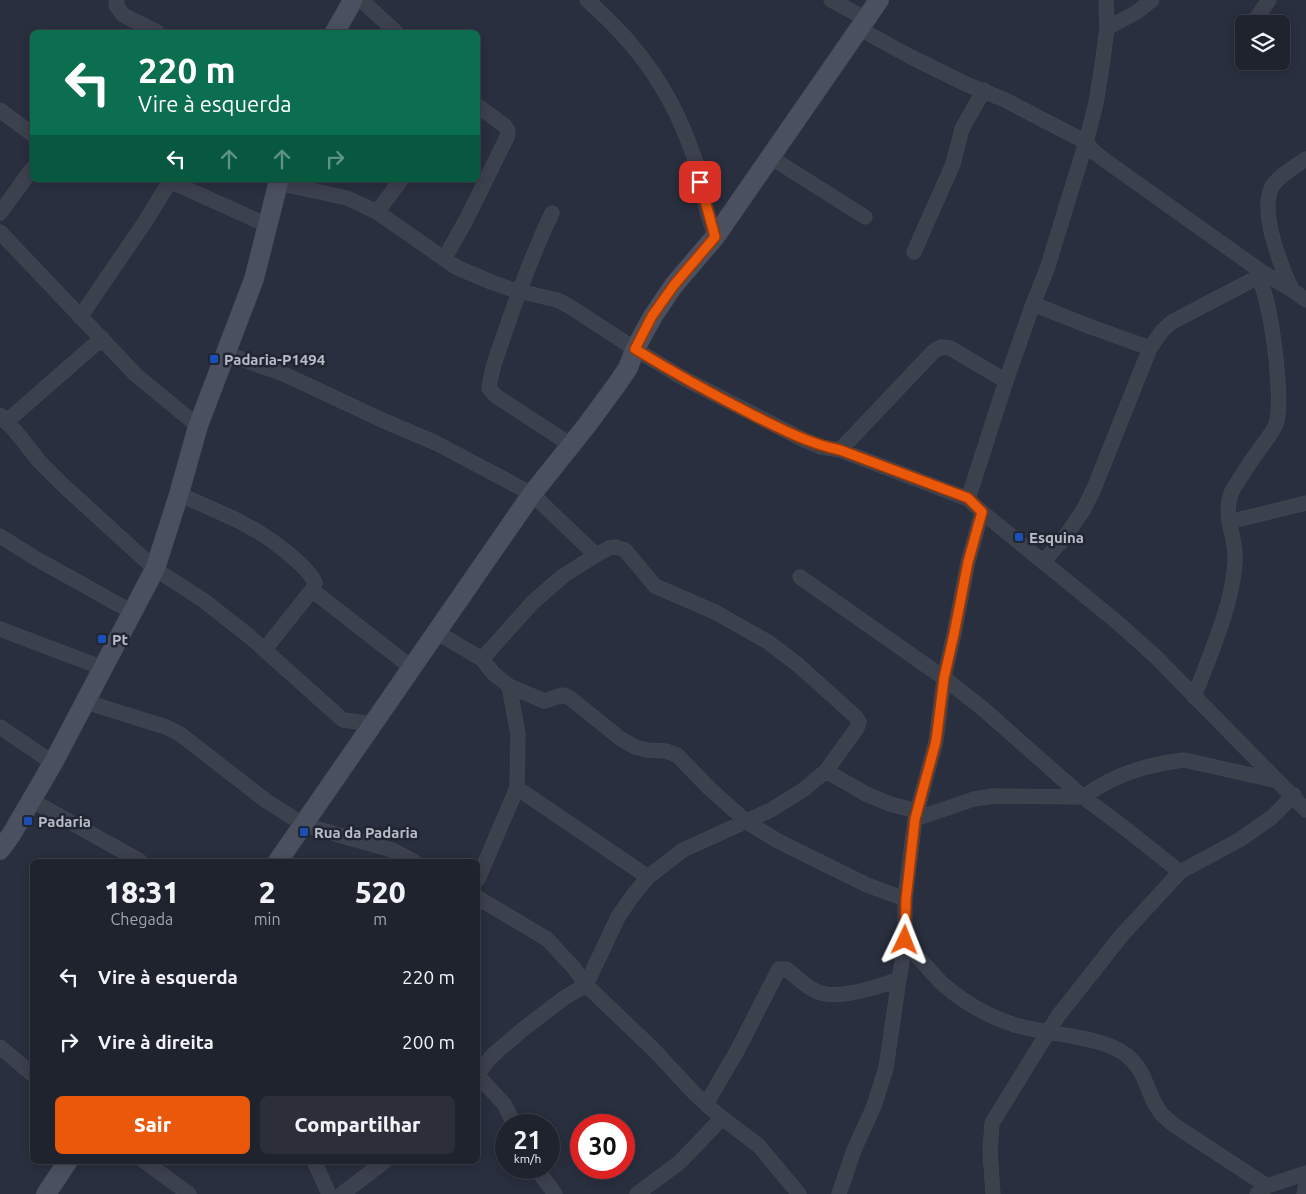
<!DOCTYPE html>
<html lang="pt">
<meta charset="utf-8">
<style>
:root{--surface:#1f232e;--page:#2c2f3a;--text:#f1f3f6;--muted:#a1a4aa;--line:#3c404a;--accent:#ea580c}
body{margin:0;font-family:Ubuntu,sans-serif;background:var(--page);color:var(--text);height:100vh;display:flex;flex-direction:column;font-size:19px;white-space:nowrap}
*{box-sizing:border-box;margin:0}
p{font-size:16px;color:var(--muted)}
.icon{flex:none;width:28px;height:28px;fill:none;stroke:currentColor;stroke-width:2;stroke-linecap:round;stroke-linejoin:round}
.map{position:relative;flex:1;overflow:hidden}
.sheet{position:absolute;left:30px;top:859px;width:450px;height:305px;display:flex;flex-direction:column;background:var(--surface);border-radius:8px;box-shadow:0 2px 12px #0003,0 0 0 1px var(--line)}
.sheet>*{flex:none}
.hud{position:absolute;left:30px;top:30px;width:450px;height:152px;border-radius:8px;box-shadow:0 2px 12px #0003,0 0 0 1px var(--line);background:#0b6e4f;color:#fff;overflow:hidden}
.buttons{position:absolute;left:1235px;top:15px;display:grid;gap:10px}
.buttons a{display:grid;place-items:center;width:55px;height:55px;border-radius:8px;background:var(--surface);box-shadow:0 2px 12px #0003,0 0 0 1px var(--line);font-size:25px}
.speed{position:absolute;left:495px;top:1114px;display:flex;gap:10px;font-size:25px;font-weight:700;text-align:center}
.speed>*{display:grid;place-content:center;width:65px;height:65px;border-radius:50%;background:var(--surface);box-shadow:0 2px 12px #0003,0 0 0 1px var(--line);line-height:1}
.speed small{font-size:12px;font-weight:400}
.speed .limit{border:8px solid #d22;background:#fff;color:#111}
.pin{position:absolute;display:grid;place-items:center;width:42px;height:42px;color:#fff;margin:-21px;border-radius:10px;box-shadow:0 2px 8px #0006}
.me{position:absolute;width:55px;margin:-28px;rotate:2deg;stroke-linejoin:round;filter:drop-shadow(0 0 4px #0008)}
.turn{display:flex;align-items:center;gap:18px;height:105px;padding:0 25px;font-size:22px}
.turn .icon{width:65px;height:65px;stroke-width:2.5}
.turn b{display:block;font-size:35px;line-height:42px}
.lanes{display:flex;align-items:center;height:48px;padding:0 25px;background:#0003;justify-content:center;gap:25px;direction:ltr}
.lanes .off{opacity:.35}
.eta{display:flex;justify-content:space-evenly;align-items:center;height:85px;text-align:center}
.eta b{font-size:30px;font-weight:800;line-height:35px}
.action{display:flex;gap:10px;margin-top:auto;padding:10px 25px}
.action a{flex:1;height:58px;border-radius:8px;background:var(--accent);color:#fff;font-size:20px;font-weight:800;line-height:58px;text-align:center}
.action a+a{background:var(--page);color:var(--text)}
ul{padding:0;list-style:none}
li{display:flex;align-items:center;gap:15px;height:65px;padding:0 25px}
li div{flex:1}
li b{display:block;font-size:19px}
li em{font-style:normal}
.map>svg:first-child{display:block}
</style>
<div class="map">
<svg width="1306" height="1194" viewBox="0 0 1306 1194">
<rect width="100%" height="100%" fill="#292f3e"/>
<g fill="none" stroke-linecap="round" stroke-linejoin="round">
<defs>
<path id="street" d="M117 0 116 5 123 15 157 32
M361 0 396 32
M587 0C640 46 674 95 696 163 700 175 701 188 704 200 707 212 711 225 715 237
M831 0 866 19
M1252 24 1269 0
M1107 28 1137 12 1152 0
M860 29 911 57 968 85 1003 99 1086 142 1094 152 1106 161 1262 272 1292 290 1306 300
M1242 38 1244 35
M0 110 32 134
M770 157 865 217
M167 180 267 225
M278 183 347 198 377 212 456 267 491 282 514 290 557 300 569 306 635 349 683 378 802 439 821 447 840 450 968 499 982 512 1117 622 1156 657 1306 810
M377 212 401 180
M0 213 32 169
M552 213C533 252 519 291 505 332 499 350 491 369 489 388L496 396 571 445
M0 232 136 375 198 426
M914 252 953 164 962 129 984 90
M444 259 466 220 507 137 508 131 505 126 478 106
M1292 290C1281 266 1260 214 1271 189 1275 178 1296 166 1306 159
M1033 304 1091 327 1150 348 1162 331 1172 322 1258 277 1262 272
M80 317 145 222 170 181
M227 354 284 374 382 420 436 443 532 494 596 555 609 548 616 547 625 550 655 586 715 612 768 642 797 664 855 716 859 722 857 728 826 771 803 790 771 810 683 850 648 877 631 898 618 917 586 985 564 998 522 1030 492 1056 478 1073
M0 415 17 433 39 461 64 486 155 569 203 600 249 636 343 720 373 724
M6 422 102 338
M840 450 934 351 941 347 950 348 1006 381
M179 494C204 506 232 516 255 530 271 539 309 567 315 583L312 590 265 649
M968 499 1006 381 1033 304 1047 269 1086 142 1096 103 1102 66 1107 28 1106 0
M1229 522 1306 503
M0 536 35 558 132 612
M1043 562 1065 537 1084 509 1095 486 1150 348
M800 577 944 678 982 708 1083 797 1126 829 1180 872
M312 590 412 668
M0 629 103 668
M436 632 482 659 493 673 509 686 544 701 563 695 570 698 621 739 635 747 647 750 666 751 677 755 709 788 747 822 778 841 867 885 905 899
M482 659 533 602 563 576 596 555
M1194 697C1209 657 1233 604 1235 562 1237 535 1221 519 1232 491 1240 478 1248 465 1257 453 1263 444 1272 434 1276 424 1284 400 1271 298 1258 277
M86 702 166 727 180 734 265 800 304 825 392 850 413 861
M0 727 53 763
M826 771 866 794 890 804 917 811
M517 788 648 877
M31 800 140 861
M915 819 974 799 994 796 1083 797C1113 775 1148 764 1184 760L1278 781
M478 879 517 788 518 734 509 686
M478 898 547 939 574 968 586 985 653 1049 695 1094 717 1114 759 1146 799 1194
M905 945C920 957 931 973 945 986 965 1003 990 1017 1015 1025 1047 1035 1099 1035 1125 1054 1148 1072 1145 1091 1160 1112 1164 1117 1169 1121 1174 1125L1267 1186
M0 1047 32 1074
M478 1076 504 1104 515 1125
M706 1104 737 1051 779 969H786C796 976 805 987 818 992 838 1000 879 987 899 979
M144 1161 189 1194
M314 1161 329 1194
M536 1168 555 1194
M342 1194 385 1161
M637 1194 680 1162 722 1118
M839 1194 854 1150 874 1106 886 1068 899 979 905 945V899L915 819 936 741 944 678 954 634 968 562 982 512
M993 1194 990 1151 992 1123 1058 1016 1122 935 1180 872 1239 840 1271 818 1294 795
M1257 1194 1267 1186 1306 1173
M1304 1194 1306 1182"/>
<path id="secondary" d="M335 32 353 0
M0 850 11 835 53 763 155 569 179 494 198 426 254 279 279 180
M278 861 532 494 587 425 615 387 628 368 635 349 653 316 674 285 715 237 879 0
M46 1194 68 1161"/>
</defs>
<use href="#street" stroke="#464a57" stroke-width="15"/>
<use href="#secondary" stroke="#464a57" stroke-width="20"/>
<use href="#street" stroke="#3c414e" stroke-width="14"/>
<use href="#secondary" stroke="#4b5060" stroke-width="19"/>
</g>
<g fill="none" stroke-linecap="round" stroke-linejoin="round">
<defs>
<path id="route" d="M700 182 715 237 674 285 652 316 635 349C674 373 714 395 755 416 783 430 810 444 840 450L968 498 982 512 968 562 954 634 944 678 936 741 915 819 906 899 905 940"/>
</defs>
<use href="#route" stroke="#983908" stroke-width="12"/>
<use href="#route" stroke="#ea580c" stroke-width="9"/>
</g>
<g fill="#1a4fb4" stroke="#212633" stroke-width="2">
<rect x="209" y="354" width="10" height="10" rx="2.5"/>
<rect x="1014" y="532" width="10" height="10" rx="2.5"/>
<rect x="97" y="634" width="10" height="10" rx="2.5"/>
<rect x="23" y="816" width="10" height="10" rx="2.5"/>
<rect x="299" y="827" width="10" height="10" rx="2.5"/>
</g>
<g text-anchor="middle" dominant-baseline="central" stroke-width="5" stroke-linejoin="round" paint-order="stroke">
<g font-size="15" font-weight="bold" fill="#b9bdc8" stroke="#212633" text-anchor="start">
<text x="224" y="359">Padaria-P1494</text>
<text x="1029" y="537">Esquina</text>
<text x="112" y="639">Pt</text>
<text x="38" y="821">Padaria</text>
<text x="314" y="832">Rua da Padaria</text>
</g>
</g>
</svg>
<div class="buttons">
<a><svg class="icon" aria-label="layers" viewBox="0 0 24 24"><path d="M12 4l9 5-9 5-9-5zM3 14l9 5 9-5"/></svg></a>
</div>
<div class="speed"><div>21<small>km/h</small></div><div class="limit">30</div></div>
<div class="pin" style="left:700px;top:182px;background:#d93025"><svg class="icon" aria-label="arrive" viewBox="0 0 24 24"><path d="M6 21V4h12l-3 4 3 4H6"/></svg></div>
<svg class="me" style="left:905px;top:940px" viewBox="-20 -20 40 40"><path d="M0-17L14 15 0 8-14 15z" fill="#ea580c" stroke="#fff" stroke-width="4"/></svg>
<div class="hud">
<div class="turn"><svg class="icon" aria-label="left" viewBox="0 0 24 24"><path d="M17 20v-9H6M10 6l-5 5 5 5"/></svg><div><b>220 m</b>Vire à esquerda</div></div>
<div class="lanes"><svg class="icon" aria-label="left" viewBox="0 0 24 24"><path d="M17 20v-9H6M10 6l-5 5 5 5"/></svg><svg class="icon off" aria-label="ahead" viewBox="0 0 24 24"><path d="M12 20V5M6 11l6-6 6 6"/></svg><svg class="icon off" aria-label="ahead" viewBox="0 0 24 24"><path d="M12 20V5M6 11l6-6 6 6"/></svg><svg class="icon off" aria-label="right" viewBox="0 0 24 24"><path d="M7 20v-9h11M14 6l5 5-5 5"/></svg></div>
</div>
<section class="sheet">
<div class="eta">
<div><b>18:31</b><p>Chegada</p></div>
<div><b>2</b><p>min</p></div>
<div><b>520</b><p>m</p></div>
</div>
<ul>
<li><svg class="icon" aria-label="left" viewBox="0 0 24 24"><path d="M17 20v-9H6M10 6l-5 5 5 5"/></svg><div><b>Vire à esquerda</b></div><em>220 m</em></li>
<li><svg class="icon" aria-label="right" viewBox="0 0 24 24"><path d="M7 20v-9h11M14 6l5 5-5 5"/></svg><div><b>Vire à direita</b></div><em>200 m</em></li>
</ul>
<div class="action"><a>Sair</a><a>Compartilhar</a></div>
</section>
</div>
